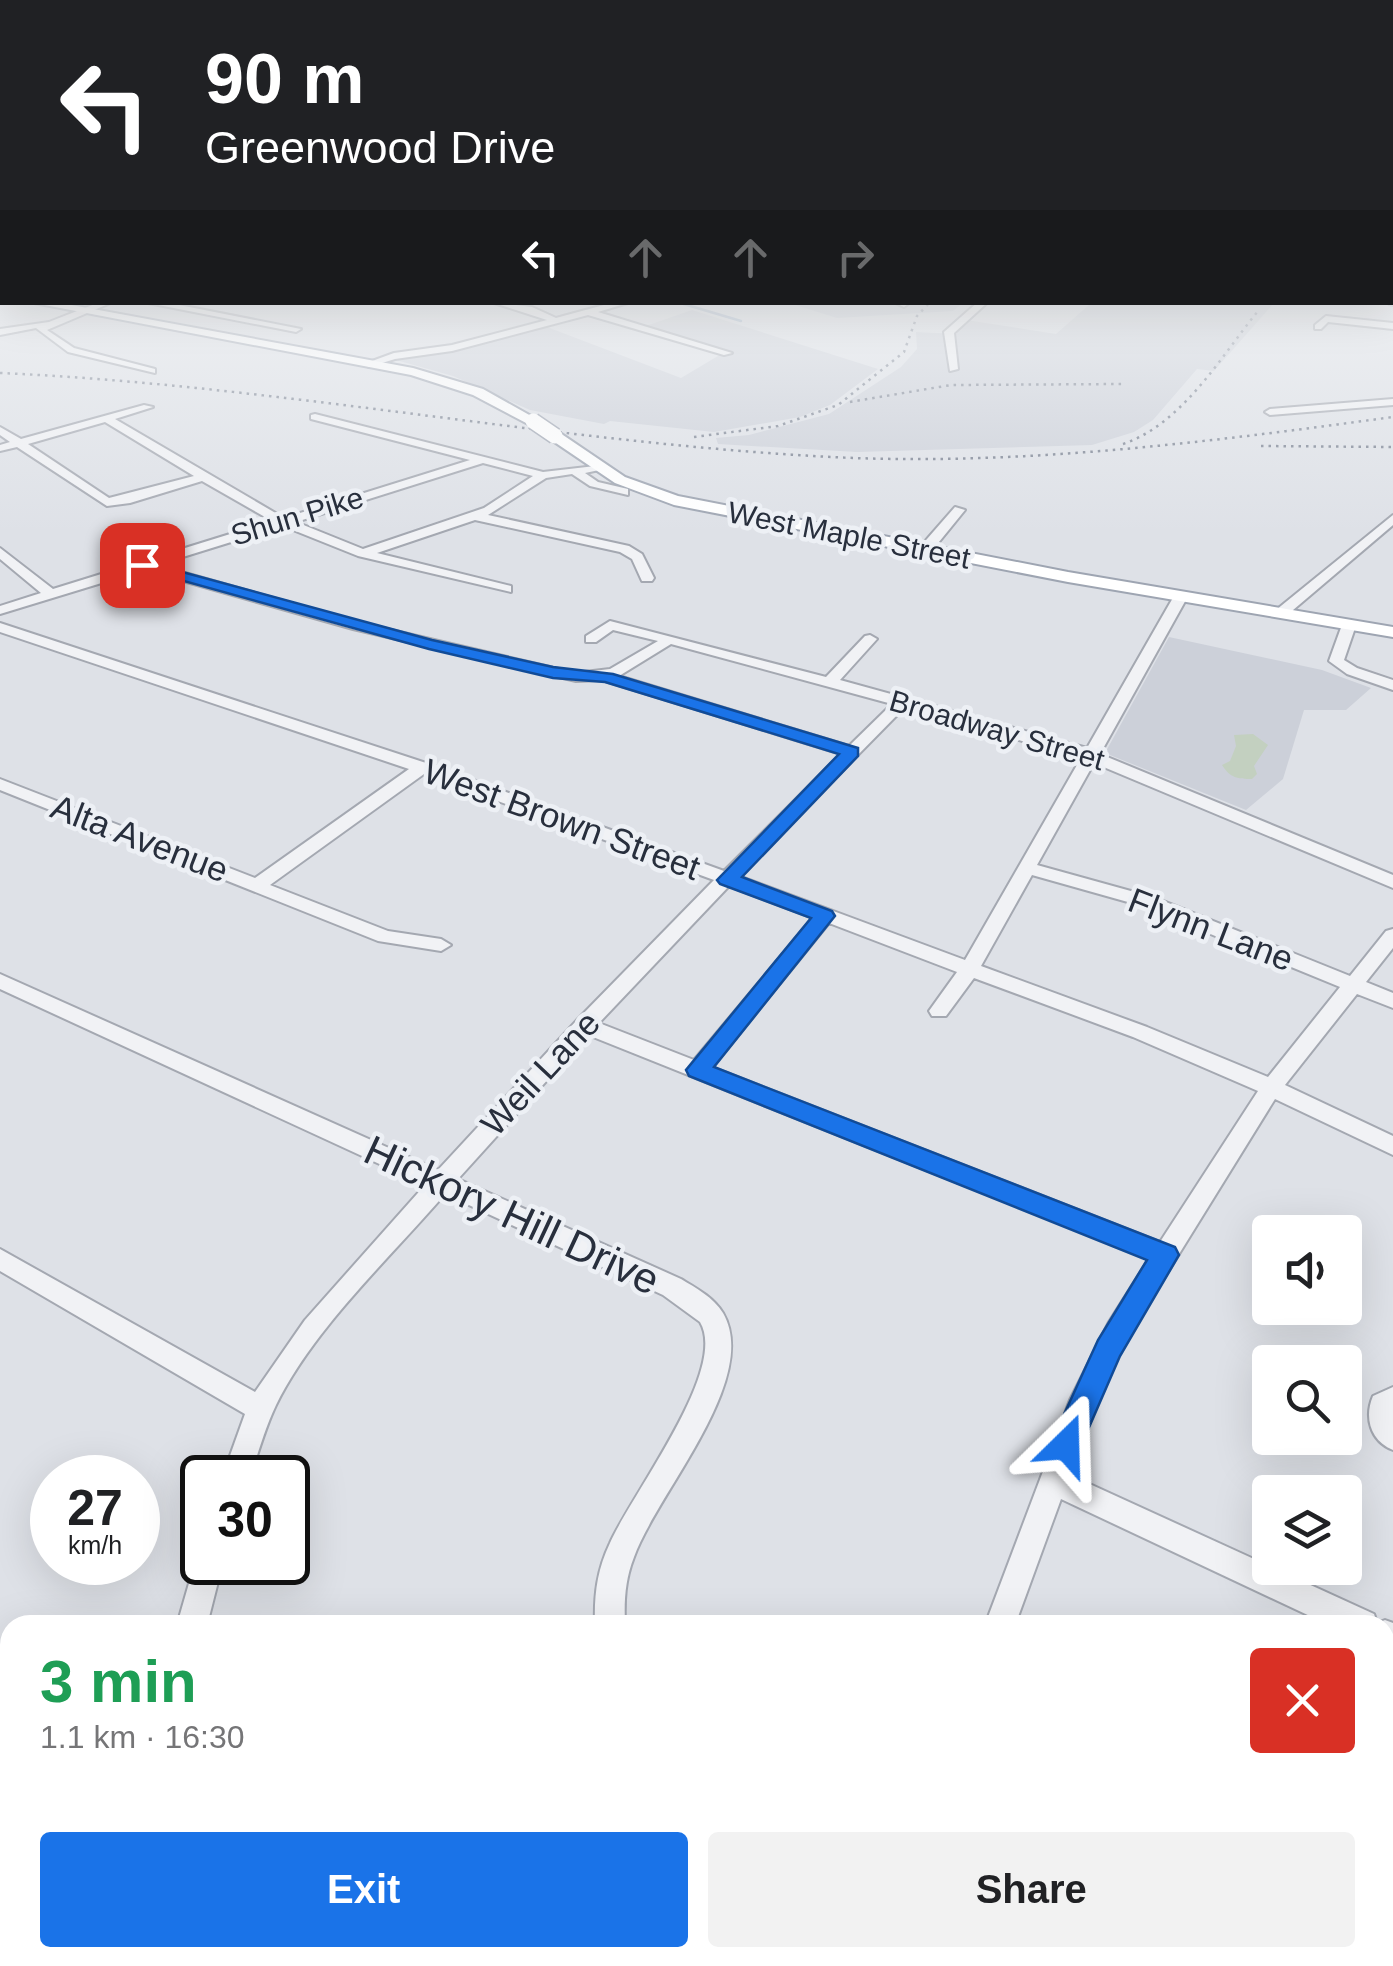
<!DOCTYPE html>
<meta charset="utf-8">
<style>
:root{--surface:#fff;--page:#f2f2f2;--text:#202124;--muted:#757577;--accent:#1a73e8}
body{margin:0;font-family:Helvetica,sans-serif;background:var(--page);color:var(--text);height:100vh;display:flex;flex-direction:column;font-size:38px;white-space:nowrap}
*{box-sizing:border-box;margin:0}
p{font-size:32px;color:var(--muted)}
.icon{flex:none;width:55px;height:55px;fill:none;stroke:currentColor;stroke-width:2;stroke-linecap:round;stroke-linejoin:round}
.map{position:relative;flex:1;overflow:hidden}
.sheet{position:absolute;left:0px;top:1615px;width:1395px;height:352px;display:flex;flex-direction:column;background:var(--surface);border-radius:30px 30px 0 0;box-shadow:0 10px 40px #0002}
.sheet>*{flex:none}
.hud{position:absolute;left:0px;top:0px;width:1395px;height:305px;box-shadow:0 10px 40px #0002;background:#202124;color:#fff;overflow:hidden}
.tools{position:absolute;left:1252px;top:1215px;display:grid;gap:20px}
.tools a{display:grid;place-items:center;width:110px;height:110px;border-radius:10px;background:var(--surface);box-shadow:0 10px 40px #0002;font-size:50px}
.speed{position:absolute;left:30px;top:1455px;display:flex;gap:20px;font-size:50px;font-weight:700;text-align:center}
.speed>*{display:grid;place-content:center;width:130px;height:130px;border-radius:50%;background:var(--surface);box-shadow:0 10px 40px #0002;line-height:1}
.speed small{font-size:25px;font-weight:400}
.speed .limit{border:5px solid #111;border-radius:15px;background:#fff;color:#111}
.pin{position:absolute;display:grid;place-items:center;width:85px;height:85px;color:#fff;margin:-42px;border-radius:20px;box-shadow:0 5px 15px #0006}
.me{position:absolute;width:110px;margin:-55px;rotate:22deg;stroke-linejoin:round;filter:drop-shadow(0 0 8px #0008)}
.turn{display:flex;align-items:center;gap:35px;height:210px;padding:0 40px;font-size:45px}
.turn .icon{width:130px;height:130px;stroke-width:2.5}
.turn b{display:block;font-size:70px;line-height:85px}
.lanes{display:flex;align-items:center;height:95px;padding:0 40px;background:#0003;justify-content:center;gap:50px;direction:ltr}
.lanes .off{opacity:.35}
.round{display:grid;place-items:center;flex:none;width:105px;height:105px;border-radius:10px;background:var(--page)}
.head{display:flex;align-items:center;justify-content:space-between;height:170px;padding:0 40px}
h1{font-size:60px;font-weight:700;line-height:75px;color:#1e9e55}
.action{display:flex;gap:20px;margin-top:auto;padding:20px 40px}
.action a{flex:1;height:115px;border-radius:10px;background:var(--accent);color:#fff;font-size:40px;font-weight:700;line-height:115px;text-align:center}
.action a+a{background:var(--page);color:var(--text)}
.map>svg:first-child{display:block}
</style>
<div class="map">
<svg width="1393" height="1966" viewBox="0 0 1393 1966">
<rect width="100%" height="100%" fill="#dee1e7"/>
<path fill="#ccd0d9" d="M789 303H963L953 311 837 318Z
M1102 303H1274L1214 371 1197 369 1153 420 1134 432 1092 445 857 452 718 444 716 438 749 435 829 414 901 367 917 349 916 332 957 334V327L966 320 1056 334 1090 304Z
M692 310 878 369 830 405 800 417 714 432 610 421 604 424 530 410 453 376 396 360 444 352 547 327 681 378 728 350 643 327Z
M1169 637 1322 670 1371 688 1346 710H1304L1283 779 1246 810 1105 753Z"/>
<path fill="#c3d0c0" d="M1253 734 1268 745 1254 766 1257 774 1252 779C1238 779 1230 778 1222 765L1230 761 1236 746 1234 735Z"/>
<g fill="none" stroke-linecap="round" stroke-linejoin="round">
<path stroke="#9aaec6" stroke-width="2.5" d="M677 302 741 321"/>
<defs>
<path id="minor" d="M1392 299 1393 305 1389 304 1392 302Z
M100 302H113L47 330 74 348 155 369V373L68 352 36 328 0 335V329L49 322Z
M143 302H164L301 329 296 332Z
M491 302 532 307 556 318 615 302H631L598 312 732 353 724 355 588 315 452 351 395 359 369 367 364 364 394 353 452 345 547 320Z
M893 302H907L908 304 904 307Z
M978 302H988L954 333 958 369 950 371 944 332Z
M1326 316 1393 323V329L1328 322 1321 329H1315V325Z
M1393 399V405L1270 415 1265 412 1270 409Z
M144 405 153 407 115 419 284 518 470 460 311 419V415L315 414 543 472 604 465V469L585 473 598 482 628 489V495L590 486 572 474 546 478 488 515 629 546 642 554 654 578 652 581H642L632 559 620 552 475 520 377 553 511 586V592L358 556 283 526 157 565 361 623 576 673 610 669 658 641 613 630 596 642H586V636L610 621 826 677 865 636 870 635 877 639 840 680 1087 748 1174 596 1186 593 1188 596 1100 754 1393 875V888L1094 763 1037 865 1156 898 1350 976 1386 931 1393 929V948L1366 982 1393 993V1008L1357 994 1285 1085 1393 1136V1155L1275 1099 1127 1338 1093 1411 1070 1475 1374 1614 1377 1623 1385 1620 1393 1623V1653L1385 1650V1625H1329L1061 1499 1015 1625H985L1070 1400 1109 1322 1149 1259 588 1035 458 1179 681 1279C696 1288 713 1297 723 1313 761 1379 657 1493 634 1557 625 1580 624 1600 625 1625H595C594 1595 597 1570 610 1543 631 1495 729 1369 700 1322L663 1295 445 1194C389 1259 314 1328 276 1405 265 1428 258 1453 250 1478H222L245 1414 0 1271V1249L255 1392 305 1320 425 1185 0 989V974L438 1170 577 1020 714 880 424 774 270 885 388 931 441 939 451 945 441 951 378 941 0 790V779L255 878 409 769 0 632V623L429 764 724 871 841 754 602 680 576 681 353 629 144 570 0 614V606L41 593 0 559V548L53 589 272 521 202 481 130 503 107 506 17 447 0 451V445L10 442 0 435V427L21 439ZM105 422 194 476 109 498 28 444ZM483 463 533 476 484 508 363 549 296 522ZM671 644 892 704 849 746 619 676ZM905 707 1081 758 965 960 739 876ZM1032 875 1142 906 1340 987 1268 1077 1147 1027 981 966ZM729 886 813 918 694 1060 599 1023ZM829 923 957 972 929 1011 932 1016H946L974 978 1133 1037 1258 1091 1160 1242 712 1067Z
M955 507 965 510 930 553H920V547Z
M1393 515V525L1286 616H1276V610Z
M1349 621 1356 625 1344 660 1357 668 1393 680V690L1347 674 1329 661 1342 625Z
M1393 1387V1450C1370 1441 1364 1417 1373 1396Z
M202 1550V1562H223L207 1625H177L198 1552Z
M0 1670 10 1672V1704L0 1702Z
M238 1958H277L280 1966H241Z
M811 1958H848L845 1966H808Z
M1123 1958H1172L1175 1966H1126Z"/>
<path id="major" d="M0 294H2V301H0Z
M29 302H55L413 368 483 389 540 421 528 424 473 395 411 375Z
M550 433H560L625 477 678 496 1068 572 1393 627V637L1068 582 674 505 615 483 550 439Z"/>
<path id="highway" d="M0 286 2 287V297L0 296Z"/>
</defs>
<use href="#minor" stroke="#a4a8b1" stroke-width="4"/>
<use href="#major" stroke="#9ea5b2" stroke-width="4"/>
<use href="#highway" stroke="#868e9d" stroke-width="4"/>
<use href="#minor" fill="#f1f2f5" fill-rule="evenodd"/>
<use href="#major" fill="#fff" fill-rule="evenodd"/>
<use href="#highway" fill="#fff" fill-rule="evenodd"/>
<path stroke="#788090" stroke-width="2.5" stroke-dasharray="2.5 5" stroke-linecap="butt" d="M0 373C273 385 540 440 813 456 1007 468 1201 443 1393 417
M850 402 951 385 1124 384
M694 437 778 426 838 405 904 352 917 316 930 302
M1123 444C1182 424 1220 358 1258 311
M1261 446 1393 447"/>
<defs>
<path id="major-bridge" d="M533 421 555 436"/>
</defs>
<use href="#major-bridge" stroke="#9ea5b2" stroke-width="18" stroke-linecap="butt"/>
<use href="#major-bridge" stroke="#fff" stroke-width="15"/>
</g>
<linearGradient id="sky" x2="0" y2="1"><stop stop-color="#89b2da"/><stop offset="0.48" stop-color="#f0f2f4"/><stop offset="1" stop-color="#f0f2f4" stop-opacity="0"/></linearGradient>
<rect width="1393" height="533" fill="url(#sky)"/>
<path fill="#1a73e8" stroke="#114b97" stroke-width="2.5" d="M142 561 432 640 553 667 613 674 858 748V756L742 877 832 911 835 916 714 1067 1175 1247 1179 1255 1120 1356 1077 1455 1066 1460 1055 1455 1050 1445 1098 1340 1147 1260 689 1076 686 1070 811 918 720 884 717 880 839 754 605 682 553 678 429 649 137 568 135 565Z"/>
<g text-anchor="middle" dominant-baseline="central" stroke-width="9" stroke-linejoin="round" paint-order="stroke">
<g font-size="30" fill="#282f3d" stroke="#edf0f5">
<text transform="translate(297 516) rotate(-17)">Shun Pike</text>
<text transform="translate(849 535) rotate(11)">West Maple Street</text>
<text transform="translate(997 730) rotate(16)">Broadway Street</text>
</g>
<g font-size="35" fill="#282f3d" stroke="#edf0f5">
<text transform="translate(562 819) rotate(20)">West Brown Street</text>
<text transform="translate(140 838) rotate(21)">Alta Avenue</text>
<text transform="translate(1211 929) rotate(21)">Flynn Lane</text>
<text transform="translate(540 1073) rotate(-47)">Weil Lane</text>
</g>
<g font-size="42" fill="#282f3d" stroke="#edf0f5">
<text transform="translate(512 1215) rotate(25)">Hickory Hill Drive</text>
</g>
</g>
</svg>
<div class="tools">
<a><svg class="icon" aria-label="sound" viewBox="0 0 24 24"><path d="M4 9h4l5-4v14l-5-4H4zM17 9q2 3 0 6"/></svg></a>
<a><svg class="icon" aria-label="search" viewBox="0 0 24 24"><circle cx="10" cy="10" r="6"/><path d="M15 15l6 6"/></svg></a>
<a><svg class="icon" aria-label="layers" viewBox="0 0 24 24"><path d="M12 4l9 5-9 5-9-5zM3 14l9 5 9-5"/></svg></a>
</div>
<div class="speed"><div>27<small>km/h</small></div><div class="limit">30</div></div>
<div class="pin" style="left:142px;top:565px;background:#d93025"><svg class="icon" aria-label="arrive" viewBox="0 0 24 24"><path d="M6 21V4h12l-3 4 3 4H6"/></svg></div>
<svg class="me" style="left:1066px;top:1445px" viewBox="-20 -20 40 40"><path d="M0-17L14 15 0 8-14 15z" fill="#1a73e8" stroke="#fff" stroke-width="4"/></svg>
<div class="hud">
<div class="turn"><svg class="icon" aria-label="left" viewBox="0 0 24 24"><path d="M17 20v-9H6M10 6l-5 5 5 5"/></svg><div><b>90 m</b>Greenwood Drive</div></div>
<div class="lanes"><svg class="icon" aria-label="left" viewBox="0 0 24 24"><path d="M17 20v-9H6M10 6l-5 5 5 5"/></svg><svg class="icon off" aria-label="ahead" viewBox="0 0 24 24"><path d="M12 20V5M6 11l6-6 6 6"/></svg><svg class="icon off" aria-label="ahead" viewBox="0 0 24 24"><path d="M12 20V5M6 11l6-6 6 6"/></svg><svg class="icon off" aria-label="right" viewBox="0 0 24 24"><path d="M7 20v-9h11M14 6l5 5-5 5"/></svg></div>
</div>
<section class="sheet">
<div class="head"><div><h1>3 min</h1><p>1.1 km · 16:30</p></div><a class="round" style="background:#d93025;color:#fff"><svg class="icon" aria-label="close" viewBox="0 0 24 24"><path d="M6 6l12 12M18 6L6 18"/></svg></a></div>
<div class="action"><a>Exit</a><a>Share</a></div>
</section>
</div>
